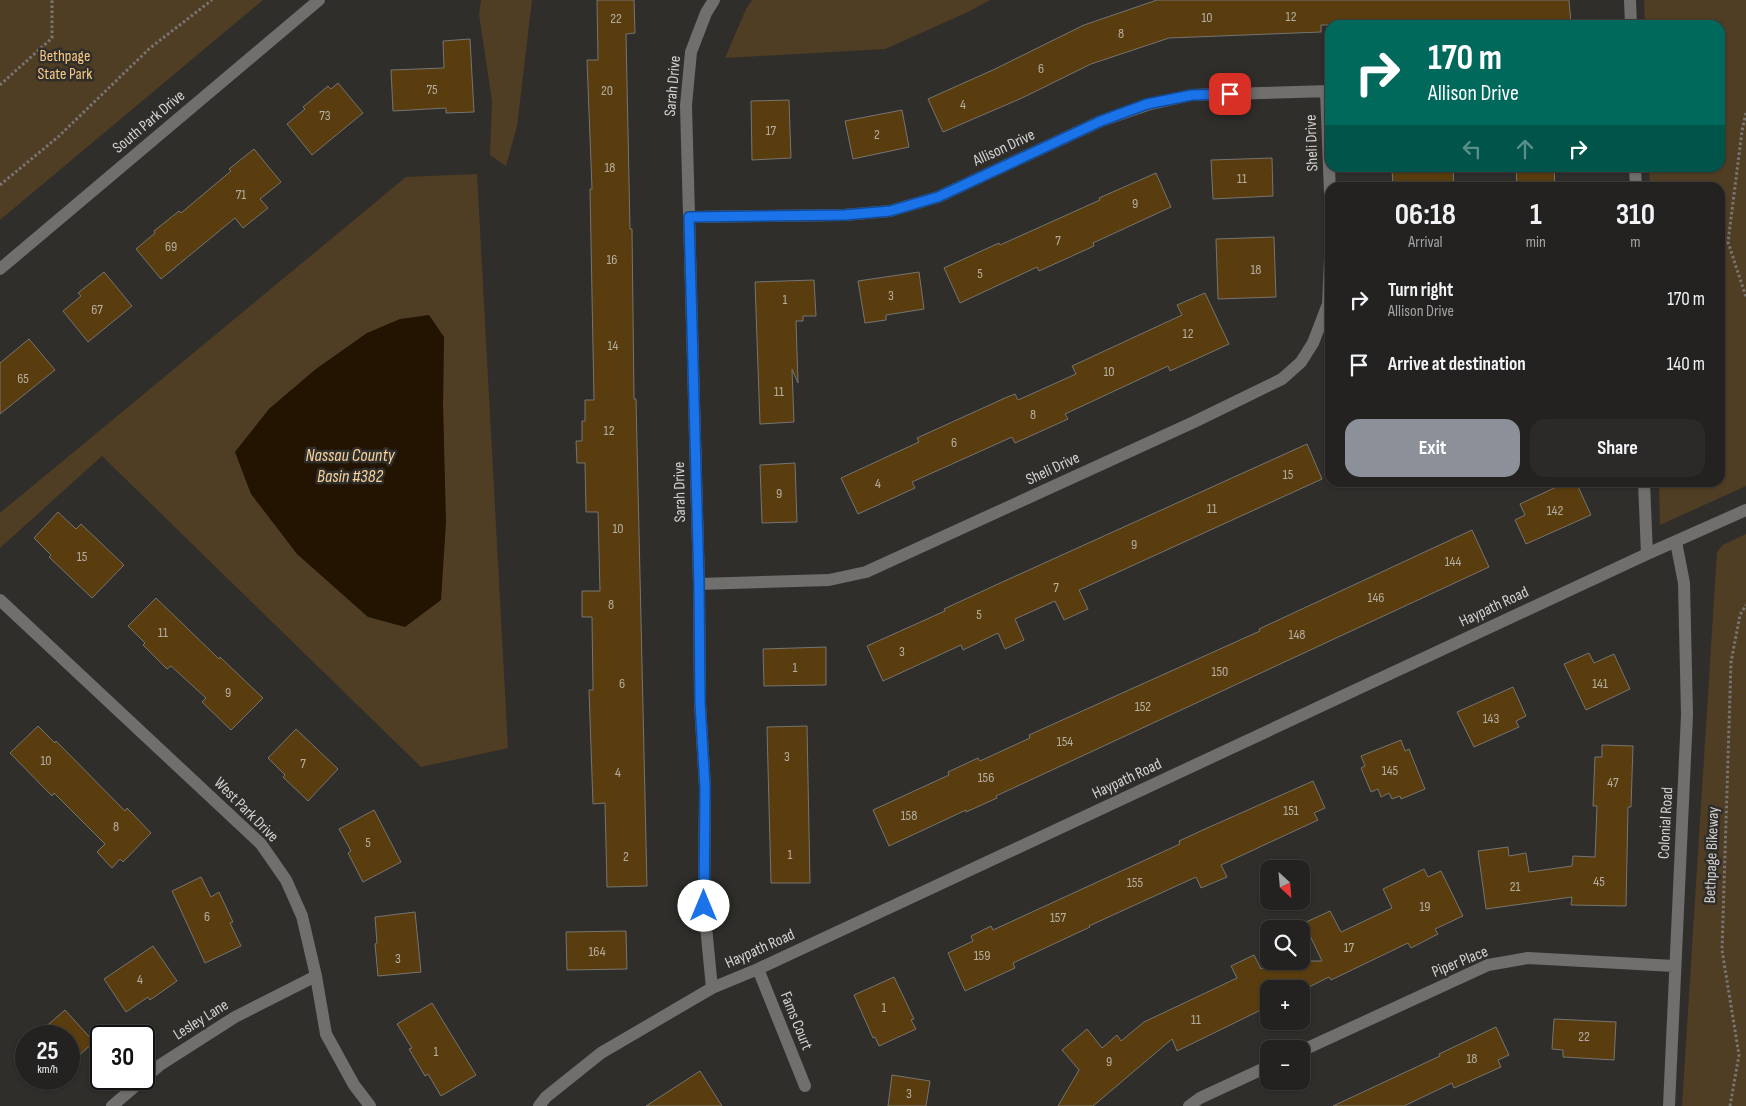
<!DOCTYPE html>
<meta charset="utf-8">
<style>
:root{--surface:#242220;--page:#2c2a29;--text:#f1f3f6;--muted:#a3a4a5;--line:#413f3e;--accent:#8c9099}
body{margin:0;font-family:"Sofia Sans Condensed",sans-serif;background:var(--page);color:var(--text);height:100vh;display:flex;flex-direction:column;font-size:19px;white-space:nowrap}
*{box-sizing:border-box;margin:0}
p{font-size:16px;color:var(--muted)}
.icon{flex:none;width:28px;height:28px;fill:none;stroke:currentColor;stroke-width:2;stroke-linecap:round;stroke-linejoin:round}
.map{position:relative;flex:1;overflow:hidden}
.side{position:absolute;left:1325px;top:182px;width:400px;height:305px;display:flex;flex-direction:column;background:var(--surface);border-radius:15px;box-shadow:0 1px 4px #0004,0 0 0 1px var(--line)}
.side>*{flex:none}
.guide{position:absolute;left:1325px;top:20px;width:400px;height:152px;border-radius:15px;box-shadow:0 1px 4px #0004,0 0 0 1px var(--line);background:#00695c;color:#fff;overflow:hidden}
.needle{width:32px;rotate:154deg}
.fabs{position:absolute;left:1260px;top:860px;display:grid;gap:10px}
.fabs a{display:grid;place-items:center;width:50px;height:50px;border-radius:10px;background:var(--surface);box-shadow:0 1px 4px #0004,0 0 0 1px var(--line);font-size:25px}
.speed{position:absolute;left:15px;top:1025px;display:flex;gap:10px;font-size:25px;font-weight:700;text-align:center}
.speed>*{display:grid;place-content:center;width:65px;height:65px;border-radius:50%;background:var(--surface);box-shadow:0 1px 4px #0004,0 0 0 1px var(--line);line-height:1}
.speed small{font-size:12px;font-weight:400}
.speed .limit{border:2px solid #111;border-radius:8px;background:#fff;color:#111}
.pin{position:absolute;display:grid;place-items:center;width:42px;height:42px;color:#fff;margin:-21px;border-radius:10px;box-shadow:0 2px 8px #0006}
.me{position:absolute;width:55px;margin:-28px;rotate:0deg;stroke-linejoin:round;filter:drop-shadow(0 0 4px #0008)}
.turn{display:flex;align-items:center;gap:18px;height:105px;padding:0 20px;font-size:22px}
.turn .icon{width:65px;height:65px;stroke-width:2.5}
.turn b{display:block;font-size:35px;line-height:42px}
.lanes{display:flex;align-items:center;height:48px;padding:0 20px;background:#0003;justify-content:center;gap:25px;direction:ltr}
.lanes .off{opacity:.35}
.eta{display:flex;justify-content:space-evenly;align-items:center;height:85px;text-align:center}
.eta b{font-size:30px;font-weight:700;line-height:35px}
.primary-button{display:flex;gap:10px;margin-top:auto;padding:10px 20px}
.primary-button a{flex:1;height:58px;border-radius:15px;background:var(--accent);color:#fff;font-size:20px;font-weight:700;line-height:58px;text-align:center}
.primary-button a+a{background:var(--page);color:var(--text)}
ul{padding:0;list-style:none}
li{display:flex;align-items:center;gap:15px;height:65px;padding:0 20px}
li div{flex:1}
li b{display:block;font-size:19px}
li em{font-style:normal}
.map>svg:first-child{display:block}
</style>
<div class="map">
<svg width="1746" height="1106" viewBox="0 0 1746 1106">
<rect width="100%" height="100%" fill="#302e2b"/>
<path fill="#503e24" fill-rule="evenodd" d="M0 0H263L0 220Z
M481 0H532L517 126 506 166 490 155 492 101 479 14Z
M752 0H990L968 12 885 49 725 58 746 9Z
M1644 0H1746V486L1660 525 1659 483 1720 482V188L1650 187 1649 168H1720V25H1645Z
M477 174 508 748 421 767 102 456 0 548V513L406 177ZM367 333 444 337 443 403 235 452 269 409 316 369Z
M1746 534V1106H1682L1717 552 1723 545Z"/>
<path fill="#221400" d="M429 315 444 337 443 403 446 522 441 600 405 627 368 617 297 554 251 494 235 452 269 409 316 369 367 333 400 319Z"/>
<path fill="#593d0f" stroke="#767471" d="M597 0H634L635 33 626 34 630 229H632L634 399H636L647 886 607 887 605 803 593 804 589 690H593L592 617H582V591H600L598 512H586L585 463H577L576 441H582V421H585V400H594L590 189H592L587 60H598Z
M1157 0H1569L1571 23 1539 25H1321V32L1169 38 1091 64 1022 98 943 132 928 99 995 69 1084 25Z
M470 39 474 112 446 113V108L393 111 391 70 444 68 443 41Z
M338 83 363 113 312 155 287 124 305 109 303 107 328 86 331 89Z
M789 100 791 158 752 160 751 101Z
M902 110 909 147 853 159 845 121Z
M254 149 281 182 260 199 268 208 243 228 235 218 161 279 136 249 155 233 154 231 179 211 181 213 231 171 229 169Z
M1272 158 1273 196 1213 199 1211 160Z
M1392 168H1453L1454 188H1393Z
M1516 168H1554L1555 188H1517Z
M1156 173 1171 207 1093 243 1094 246 1039 271 1037 267 960 303 944 268 999 243 1000 245 1100 200 1099 198Z
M1274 237 1276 297 1218 299 1216 239Z
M104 272 132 306 88 342 63 311 81 296 78 293Z
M919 272 924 309 886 315V320L865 323 858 281Z
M814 280 816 316H803V321H796L798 383 792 369 794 422 760 424 755 282Z
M1205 293 1229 344 1170 371 1168 366 1065 414 1068 419 1015 443 1012 437 912 482 915 488 858 514 841 478 919 442 917 438 1005 398 1015 394 1018 400 1076 374 1072 366 1182 315 1177 305Z
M29 339 55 370 0 414V363Z
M1307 444 1322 479 1079 590 1088 609 1064 620 1055 601 1015 619 1024 640 1005 649 998 633 963 650 961 645 883 681 867 646 945 611 944 609 998 584Z
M795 463 797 522 762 523 760 465Z
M1567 482H1576L1591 515 1526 544 1515 520 1525 515 1520 504Z
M58 512 76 529 81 524 124 565 92 598 49 557 51 555 34 538Z
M1472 530 1489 567 996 796 997 798 966 812V810L889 846 873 810 949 775 948 772 978 758 980 761 1030 738 1029 735 1260 631 1259 629Z
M156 598 219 659 220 657 263 698 231 730 202 702 206 698 171 666 167 669 143 645 145 643 128 626Z
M826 647V685L764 686 763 649Z
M1589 653 1594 663 1614 654 1630 689 1586 710 1564 664Z
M1513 687 1526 716 1516 721 1519 727 1474 747 1457 712Z
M38 726 55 743 56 741 125 811 127 808 151 833 123 862 120 859 112 868 97 852 105 844 54 793 52 796 10 753Z
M807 726 810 883H771L767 727Z
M296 729 338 769 308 801 283 777 285 775 268 758Z
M1401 740 1405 751 1409 749 1425 789 1401 799 1400 796 1392 799 1389 793 1381 797 1378 789 1371 792 1361 768 1365 766 1361 756Z
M1602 745 1633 746 1631 807H1628L1626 906 1571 905 1572 897 1486 909 1478 851 1508 847 1509 856 1526 853 1529 872 1572 866 1573 856 1595 857 1597 806H1593L1595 757H1602Z
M1313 781 1325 808 1314 813 1318 820 1221 865 1227 877 1201 888 1196 877 1089 926 1090 927 1013 963 1015 968 965 991 948 953 973 941 971 936 991 926 993 930 1180 844 1179 841 1205 829Z
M374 810 401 862 363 882 348 853 351 851 339 829Z
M1424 869 1428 877 1441 871 1463 916 1435 929 1438 934 1411 948 1408 943 1331 980 1329 977 1301 991V989H1269V1006L1177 1051 1172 1039 1093 1106H1058L1079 1070 1062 1050 1087 1029 1102 1048 1117 1035 1121 1041 1144 1022 1237 978 1231 966 1254 955 1261 969 1277 961H1322L1304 923 1330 911 1341 932 1392 908 1383 889Z
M201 877 211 897 219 892 233 922 230 923 241 946 205 963 172 891Z
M415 912 421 972 378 976 375 944 377 943 375 917Z
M626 931 627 969 567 970 566 932Z
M153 946 177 981 150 1000 148 997 126 1012 104 979Z
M894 977 914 1019 911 1020 916 1029 879 1046 875 1037 873 1038 854 995Z
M432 1003 476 1075 441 1096 428 1074 425 1076 409 1049 412 1048 397 1024Z
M65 1010 94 1042 69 1064V1036H35Z
M1554 1019 1616 1022 1614 1060 1563 1057V1050L1552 1049Z
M1496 1027 1509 1055 1498 1060 1501 1067 1454 1088 1452 1083 1404 1106H1333L1440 1056 1439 1054Z
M700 1071 722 1106H646Z
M892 1075 930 1081 926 1106H888Z"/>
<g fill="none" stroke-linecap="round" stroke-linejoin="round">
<path stroke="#787674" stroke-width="3" stroke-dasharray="2.5 2.5" stroke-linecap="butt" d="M0 85 52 38V0
M1746 113 1742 131 1728 242 1746 297
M0 185 58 137 150 48 212 0
M1730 1106 1739 1055 1722 950 1731 662 1740 615 1746 605"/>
<path stroke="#706f6e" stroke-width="12" d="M1630 0 1631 25
M1326 91 1330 193
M1635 168 1636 188
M689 217 844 215 890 211 938 197 1101 121 1147 105 1191 95 1330 91
M0 269 319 0
M1644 482 1647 554
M699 584 829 580 866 572 1194 422 1282 379 1301 362 1313 343 1328 304 1330 258
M0 600 261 844 286 880 302 916 316 976 326 1034 354 1085 370 1106
M758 969 805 1086
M712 988 704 906 705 787 700 703 699 584 686 105 691 52 706 13 714 0
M1301 1051 1488 965 1528 958 1674 966
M112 1106 160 1065 235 1017 316 976
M539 1106 546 1097 601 1053 712 988 758 969 1647 554 1746 510
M1189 1106 1200 1098 1269 1066
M1669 1106 1687 715 1684 583 1676 542"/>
</g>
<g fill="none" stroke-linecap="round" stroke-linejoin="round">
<defs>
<path id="route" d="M704 906 705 787 700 703 699 584 689 217 844 215 890 211 938 197 1101 121 1147 104 1192 95 1230 94"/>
</defs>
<use href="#route" stroke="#114b97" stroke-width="12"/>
<use href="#route" stroke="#1a73e8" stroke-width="9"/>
</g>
<g text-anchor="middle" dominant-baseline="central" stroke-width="5" stroke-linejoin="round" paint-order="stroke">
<g font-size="14" fill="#b5aea0">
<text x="1291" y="16">12</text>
<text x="1207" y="17">10</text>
<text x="616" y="18">22</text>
<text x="1121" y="33">8</text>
<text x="1041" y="68">6</text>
<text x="432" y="89">75</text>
<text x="607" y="90">20</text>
<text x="963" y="104">4</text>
<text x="325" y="115">73</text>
<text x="771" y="130">17</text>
<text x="877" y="134">2</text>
<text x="610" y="167">18</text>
<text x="1242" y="178">11</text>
<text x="241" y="194">71</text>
<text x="1135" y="203">9</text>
<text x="1058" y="240">7</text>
<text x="171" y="246">69</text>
<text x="612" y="259">16</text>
<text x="1256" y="269">18</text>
<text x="980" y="273">5</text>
<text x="891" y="295">3</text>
<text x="785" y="299">1</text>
<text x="97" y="309">67</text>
<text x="1188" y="333">12</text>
<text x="613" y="345">14</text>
<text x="1109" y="371">10</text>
<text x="23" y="378">65</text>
<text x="779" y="391">11</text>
<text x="1033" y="414">8</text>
<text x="609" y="430">12</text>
<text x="954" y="442">6</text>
<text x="1288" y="474">15</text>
<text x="878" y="483">4</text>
<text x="779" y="493">9</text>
<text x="1212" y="508">11</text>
<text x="1555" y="510">142</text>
<text x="618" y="528">10</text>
<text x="1134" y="544">9</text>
<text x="82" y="556">15</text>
<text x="1453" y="561">144</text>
<text x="1056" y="587">7</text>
<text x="1376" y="597">146</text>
<text x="611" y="604">8</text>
<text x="979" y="614">5</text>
<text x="163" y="632">11</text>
<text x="1297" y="634">148</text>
<text x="902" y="651">3</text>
<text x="795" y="667">1</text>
<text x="1220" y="671">150</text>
<text x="622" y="683">6</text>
<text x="1600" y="683">141</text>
<text x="228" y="692">9</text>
<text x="1143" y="706">152</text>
<text x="1491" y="718">143</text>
<text x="1065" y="741">154</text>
<text x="787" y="756">3</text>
<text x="46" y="760">10</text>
<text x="303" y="763">7</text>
<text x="1390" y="770">145</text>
<text x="618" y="772">4</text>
<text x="986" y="777">156</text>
<text x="1613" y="782">47</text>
<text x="1291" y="810">151</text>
<text x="909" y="815">158</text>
<text x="116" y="826">8</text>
<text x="368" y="842">5</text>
<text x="790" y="854">1</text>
<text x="626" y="856">2</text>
<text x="1599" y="881">45</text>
<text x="1135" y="882">155</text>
<text x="1515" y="886">21</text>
<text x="1425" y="906">19</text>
<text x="207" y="916">6</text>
<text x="1058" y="917">157</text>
<text x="1349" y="947">17</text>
<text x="597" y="951">164</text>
<text x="982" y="955">159</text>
<text x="398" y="958">3</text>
<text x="140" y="979">4</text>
<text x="884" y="1007">1</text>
<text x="1196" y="1019">11</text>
<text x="1584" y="1036">22</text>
<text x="436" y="1051">1</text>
<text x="1472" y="1058">18</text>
<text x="1109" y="1061">9</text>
<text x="909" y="1093">3</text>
</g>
<g font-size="16" fill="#f9c985" stroke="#302e2b">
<text x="65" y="56">Bethpage<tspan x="65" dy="18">State Park</tspan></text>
</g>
<g font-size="16" fill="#d4d3d1" stroke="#302e2b">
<text transform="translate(673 86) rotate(-85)">Sarah Drive</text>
<text transform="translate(149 122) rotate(-40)">South Park Drive</text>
<text transform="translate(1312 143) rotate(-92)">Sheli Drive</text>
<text transform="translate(1004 148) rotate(-25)">Allison Drive</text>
<text transform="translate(1053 469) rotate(-25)">Sheli Drive</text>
<text transform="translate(680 492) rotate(-91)">Sarah Drive</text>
<text transform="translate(1494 607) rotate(-25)">Haypath Road</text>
<text transform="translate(1127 779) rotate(-25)">Haypath Road</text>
<text transform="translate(246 810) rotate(45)">West Park Drive</text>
<text transform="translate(1666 823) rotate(-87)">Colonial Road</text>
<text transform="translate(1712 855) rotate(-88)">Bethpage Bikeway</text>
<text transform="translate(760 949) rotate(-24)">Haypath Road</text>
<text transform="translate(1460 962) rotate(-22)">Piper Place</text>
<text transform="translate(201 1020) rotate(-32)">Lesley Lane</text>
<text transform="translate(796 1021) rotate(68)">Fams Court</text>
</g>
<g font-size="18" font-style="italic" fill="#f8d29d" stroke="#302e2b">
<text x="350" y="455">Nassau County<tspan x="350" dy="21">Basin #382</tspan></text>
</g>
</g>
</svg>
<div class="fabs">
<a><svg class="needle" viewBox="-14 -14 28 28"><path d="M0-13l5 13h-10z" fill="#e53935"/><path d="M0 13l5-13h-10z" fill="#a3a4a5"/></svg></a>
<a><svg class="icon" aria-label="search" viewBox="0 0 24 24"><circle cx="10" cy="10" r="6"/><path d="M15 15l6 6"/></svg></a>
<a>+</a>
<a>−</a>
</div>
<div class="speed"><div>25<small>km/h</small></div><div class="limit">30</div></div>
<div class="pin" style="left:1230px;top:94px;background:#d93025"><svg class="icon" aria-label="arrive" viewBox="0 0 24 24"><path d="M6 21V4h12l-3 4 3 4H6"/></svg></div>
<svg class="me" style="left:704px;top:906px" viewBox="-20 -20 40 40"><circle r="19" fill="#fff"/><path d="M0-13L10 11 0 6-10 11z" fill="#1a73e8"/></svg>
<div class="guide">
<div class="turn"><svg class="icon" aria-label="right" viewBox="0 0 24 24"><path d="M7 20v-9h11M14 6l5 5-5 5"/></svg><div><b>170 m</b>Allison Drive</div></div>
<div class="lanes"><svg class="icon off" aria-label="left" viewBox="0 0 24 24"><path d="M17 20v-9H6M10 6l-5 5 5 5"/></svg><svg class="icon off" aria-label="ahead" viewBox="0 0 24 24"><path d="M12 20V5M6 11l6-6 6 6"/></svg><svg class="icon" aria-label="right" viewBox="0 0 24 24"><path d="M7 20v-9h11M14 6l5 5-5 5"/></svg></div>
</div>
<section class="side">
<div class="eta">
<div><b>06:18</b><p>Arrival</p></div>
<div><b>1</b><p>min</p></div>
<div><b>310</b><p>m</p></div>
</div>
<ul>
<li><svg class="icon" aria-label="right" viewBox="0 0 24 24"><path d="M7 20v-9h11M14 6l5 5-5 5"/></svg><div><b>Turn right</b><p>Allison Drive</p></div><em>170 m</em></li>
<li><svg class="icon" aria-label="arrive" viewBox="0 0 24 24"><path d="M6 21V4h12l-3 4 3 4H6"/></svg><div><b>Arrive at destination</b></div><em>140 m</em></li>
</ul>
<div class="primary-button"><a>Exit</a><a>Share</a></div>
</section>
</div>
